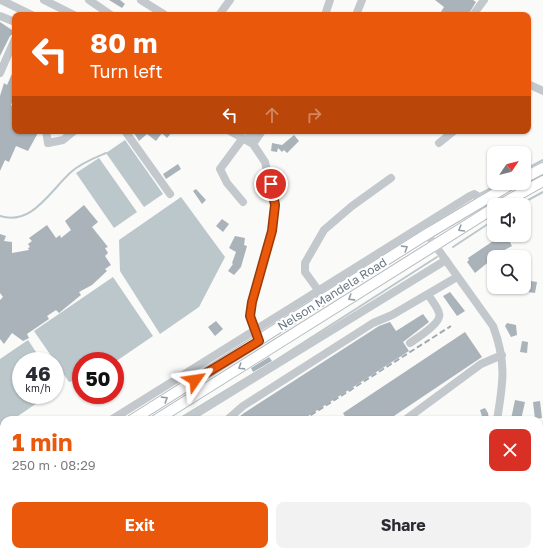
<!DOCTYPE html>
<meta charset="utf-8">
<style>
:root{--surface:#fff;--page:#f2f2f3;--text:#2b2b33;--muted:#7c7c81;--accent:#ea580c}
body{margin:0;font-family:"Golos Text",sans-serif;background:var(--page);color:var(--text);height:100vh;display:flex;flex-direction:column;font-size:15px;white-space:nowrap}
*{box-sizing:border-box;margin:0}
p{font-size:13px;color:var(--muted)}
.icon{flex:none;width:22px;height:22px;fill:none;stroke:currentColor;stroke-width:2;stroke-linecap:round;stroke-linejoin:round}
.map{position:relative;flex:1;overflow:hidden}
.drawer{position:absolute;left:0px;top:416px;width:543px;height:140px;display:flex;flex-direction:column;background:var(--surface);border-radius:12px 12px 0 0;box-shadow:0 1px 3px #0004}
.drawer>*{flex:none}
.guide{position:absolute;left:12px;top:12px;width:519px;height:122px;border-radius:8px;box-shadow:0 1px 3px #0004;background:#ea580c;color:#fff;overflow:hidden}
.needle{width:26px;rotate:55deg}
.fabs{position:absolute;left:487px;top:146px;display:grid;gap:8px}
.fabs a{display:grid;place-items:center;width:44px;height:44px;border-radius:8px;background:var(--surface);box-shadow:0 1px 3px #0004;font-size:20px}
.speed{position:absolute;left:12px;top:352px;display:flex;gap:8px;font-size:20px;font-weight:700;text-align:center}
.speed>*{display:grid;place-content:center;width:52px;height:52px;border-radius:50%;background:var(--surface);box-shadow:0 1px 3px #0004;line-height:1}
.speed small{font-size:10px;font-weight:400}
.speed .limit{border:6px solid #d22;background:#fff;color:#111}
.pin{position:absolute;display:grid;place-items:center;width:34px;height:34px;color:#fff;margin:-17px;border:2px solid #fff;border-radius:50%;box-shadow:0 1px 4px #0007}
.me{position:absolute;width:44px;margin:-22px;rotate:58deg;stroke-linejoin:round;filter:drop-shadow(0 0 3px #0008)}
.turn{display:flex;align-items:center;gap:14px;height:84px;padding:0 12px;font-size:18px}
.turn .icon{width:52px;height:52px;stroke-width:2.5}
.turn b{display:block;font-size:28px;line-height:34px}
.lanes{display:flex;align-items:center;height:38px;padding:0 12px;background:#0003;justify-content:center;gap:20px;direction:ltr}
.lanes .off{opacity:.35}
.round{display:grid;place-items:center;flex:none;width:42px;height:42px;border-radius:8px;background:var(--page)}
.headline{display:flex;align-items:center;justify-content:space-between;height:68px;padding:0 12px}
h1{font-size:24px;font-weight:700;line-height:30px;color:var(--accent)}
.cta{display:flex;gap:8px;margin-top:auto;padding:8px 12px}
.cta a{flex:1;height:46px;border-radius:8px;background:var(--accent);color:#fff;font-size:16px;font-weight:700;line-height:46px;text-align:center}
.cta a+a{background:var(--page);color:var(--text)}
.map>svg:first-child{display:block}
</style>
<div class="map">
<svg width="543" height="556" viewBox="0 0 543 556">
<rect width="100%" height="100%" fill="#fafaf8"/>
<path fill="#bbc7cb" d="M125 140 163 194 144 207 106 153Z
M99 158 137 212 114 228 76 173Z
M181 197 225 257 199 307 160 334 120 271 119 240Z
M113 277 153 336 115 362 81 361V379L69 382 34 331Z
M28 340 42 361H21V395H49L12 420H4V425L0 428V359Z"/>
<g fill="none" stroke-linecap="round" stroke-linejoin="round">
<path stroke="#bbc7cb" stroke-width="2" d="M524 170 543 160
M480 194 500 183
M519 205 543 192
M0 216C32 226 50 191 71 172 81 163 94 158 106 153
M453 247 494 220
M177 420 273 362 437 257
M0 478 4 479
M0 528 4 526"/>
</g>
<path fill="#aab3b9" d="M109 0H120L125 4 122 8Z
M435 0H473L476 2 468 15H439L444 7Z
M0 22 15 32 10 36 0 56Z
M15 67V96L11 105 15 107V131H39L28 151 16 146 9 162 5 160 0 171V96L4 83 7 85Z
M136 131H173L167 138 162 133 156 141 147 134 139 141 134 133Z
M294 135 299 141 287 153 284 150 282 152 278 148 277 152 271 151 272 143 282 145Z
M178 164 181 169 166 179 163 174Z
M196 189 206 200 202 204 193 191Z
M84 205 98 222 92 227 108 247 105 248 108 253 105 256 111 265 105 269 107 271 92 285 79 292 81 295 59 313 56 310 47 316 49 319 27 334 29 338 23 341 12 333 4 344 0 339V300L3 297 0 293V234L6 236 4 241 12 242V253L29 250 28 248 30 247 28 244 32 241 29 238 47 225 56 238 60 235 61 238 71 230 65 221Z
M222 219 229 224 223 232 216 226Z
M502 235H517L509 240 512 246 490 258 491 260 475 273 467 262 469 260 468 258Z
M235 236 245 238 244 245 247 246 241 267 234 275 228 271 233 264 232 263 236 252 229 248Z
M524 280 537 282 535 293 514 290V287H524Z
M450 292 465 311 457 316 443 296Z
M423 314 429 322 403 342 409 351 302 420H235L244 413 379 326 390 322 396 331Z
M216 321 223 329 215 336 208 327Z
M507 323 516 325 517 335 511 337 505 326Z
M465 332 482 357 388 420H347L343 413Z
M522 341 528 342 527 353 520 352Z
M269 357 272 361 253 372 251 368Z
M515 400 525 402 521 420 511 419Z
M540 401 542 418 535 419 533 402Z
M485 408 488 413 489 420H483L480 410Z"/>
<g fill="none" stroke-linecap="round" stroke-linejoin="round">
<defs>
<path id="major" d="M524 178 543 168
M500 205 543 181
M132 420 427 234 513 183
M156 420 494 208
M0 502 4 500
M0 518 4 515"/>
</defs>
<use href="#major" stroke="#b5babe" stroke-width="12"/>
<path stroke="#c3c8cc" stroke-width="8" d="M1 0 32 15
M44 0 74 15
M89 0 111 15
M141 0 165 15
M219 15 230 0
M325 15 330 0
M356 15 362 0
M473 15 484 0
M0 16 15 22
M0 73 15 39
M528 84 543 91
M46 131 48 143 63 140 74 131
M125 131 170 194
M230 131 253 144 265 162 275 205 272 231 252 303 250 316 257 336
M248 131 255 140
M243 138 220 169 227 183 243 202
M439 143 454 131
M253 144 262 131
M427 234 493 326C507 363 503 383 497 420
M321 294 305 272V263L324 230 352 206 391 178
M410 343C417 338 443 322 439 313 437 306 431 300 428 294
M111 420 470 196 474 194 484 200
M186 420 446 260
M227 420 243 406 373 323 392 315 457 277
M405 420 481 364 502 355
M0 491 4 488
M0 534 4 532
M16 556 23 552
M136 556 137 552
M365 556 372 552
M476 556V552"/>
<use href="#major" stroke="#fff" stroke-width="10"/>
<path stroke="#a2aab0" stroke-width="2" stroke-dasharray="6 3" stroke-linecap="butt" d="M303 420 451 326
M63 556 69 552
M81 556 88 552
M190 556 196 552"/>
</g>
<defs><path id="oneway-chevron" d="M-2-3.5L2.5 0L-2 3.5" fill="none" stroke-width="1.6" stroke-linecap="round" stroke-linejoin="round"/></defs>
<g stroke="#939fa8">
<use href="#oneway-chevron" transform="translate(461 229) rotate(149)"/>
<use href="#oneway-chevron" transform="translate(405 248) rotate(-32)"/>
<use href="#oneway-chevron" transform="translate(351 298) rotate(148)"/>
<use href="#oneway-chevron" transform="translate(241 367) rotate(148)"/>
<use href="#oneway-chevron" transform="translate(165 399) rotate(-32)"/>
</g>
<g fill="none" stroke-linecap="round" stroke-linejoin="round">
<defs>
<path id="route" d="M195 380 259 341 250 316 252 302 272 231 275 205 271 184"/>
</defs>
<use href="#route" stroke="#983908" stroke-width="10"/>
<use href="#route" stroke="#ea580c" stroke-width="7"/>
</g>
<g text-anchor="middle" dominant-baseline="central" stroke-width="4" stroke-linejoin="round" paint-order="stroke">
<g font-size="12" fill="#657683" stroke="#fff">
<text transform="translate(332 294) rotate(-32)">Nelson Mandela Road</text>
</g>
</g>
</svg>
<div class="fabs">
<a><svg class="needle" viewBox="-14 -14 28 28"><path d="M0-13l5 13h-10z" fill="#e53935"/><path d="M0 13l5-13h-10z" fill="#7c7c81"/></svg></a>
<a><svg class="icon" aria-label="sound" viewBox="0 0 24 24"><path d="M4 9h4l5-4v14l-5-4H4zM17 9q2 3 0 6"/></svg></a>
<a><svg class="icon" aria-label="search" viewBox="0 0 24 24"><circle cx="10" cy="10" r="6"/><path d="M15 15l6 6"/></svg></a>
</div>
<div class="speed"><div>46<small>km/h</small></div><div class="limit">50</div></div>
<div class="pin" style="left:271px;top:184px;background:#d93025"><svg class="icon" aria-label="arrive" viewBox="0 0 24 24"><path d="M6 21V4h12l-3 4 3 4H6"/></svg></div>
<svg class="me" style="left:195px;top:380px" viewBox="-20 -20 40 40"><path d="M0-17L14 15 0 8-14 15z" fill="#ea580c" stroke="#fff" stroke-width="4"/></svg>
<div class="guide">
<div class="turn"><svg class="icon" aria-label="left" viewBox="0 0 24 24"><path d="M17 20v-9H6M10 6l-5 5 5 5"/></svg><div><b>80 m</b>Turn left</div></div>
<div class="lanes"><svg class="icon" aria-label="left" viewBox="0 0 24 24"><path d="M17 20v-9H6M10 6l-5 5 5 5"/></svg><svg class="icon off" aria-label="ahead" viewBox="0 0 24 24"><path d="M12 20V5M6 11l6-6 6 6"/></svg><svg class="icon off" aria-label="right" viewBox="0 0 24 24"><path d="M7 20v-9h11M14 6l5 5-5 5"/></svg></div>
</div>
<section class="drawer">
<div class="headline"><div><h1>1 min</h1><p>250 m · 08:29</p></div><a class="round" style="background:#d93025;color:#fff"><svg class="icon" aria-label="close" viewBox="0 0 24 24"><path d="M6 6l12 12M18 6L6 18"/></svg></a></div>
<div class="cta"><a>Exit</a><a>Share</a></div>
</section>
</div>
